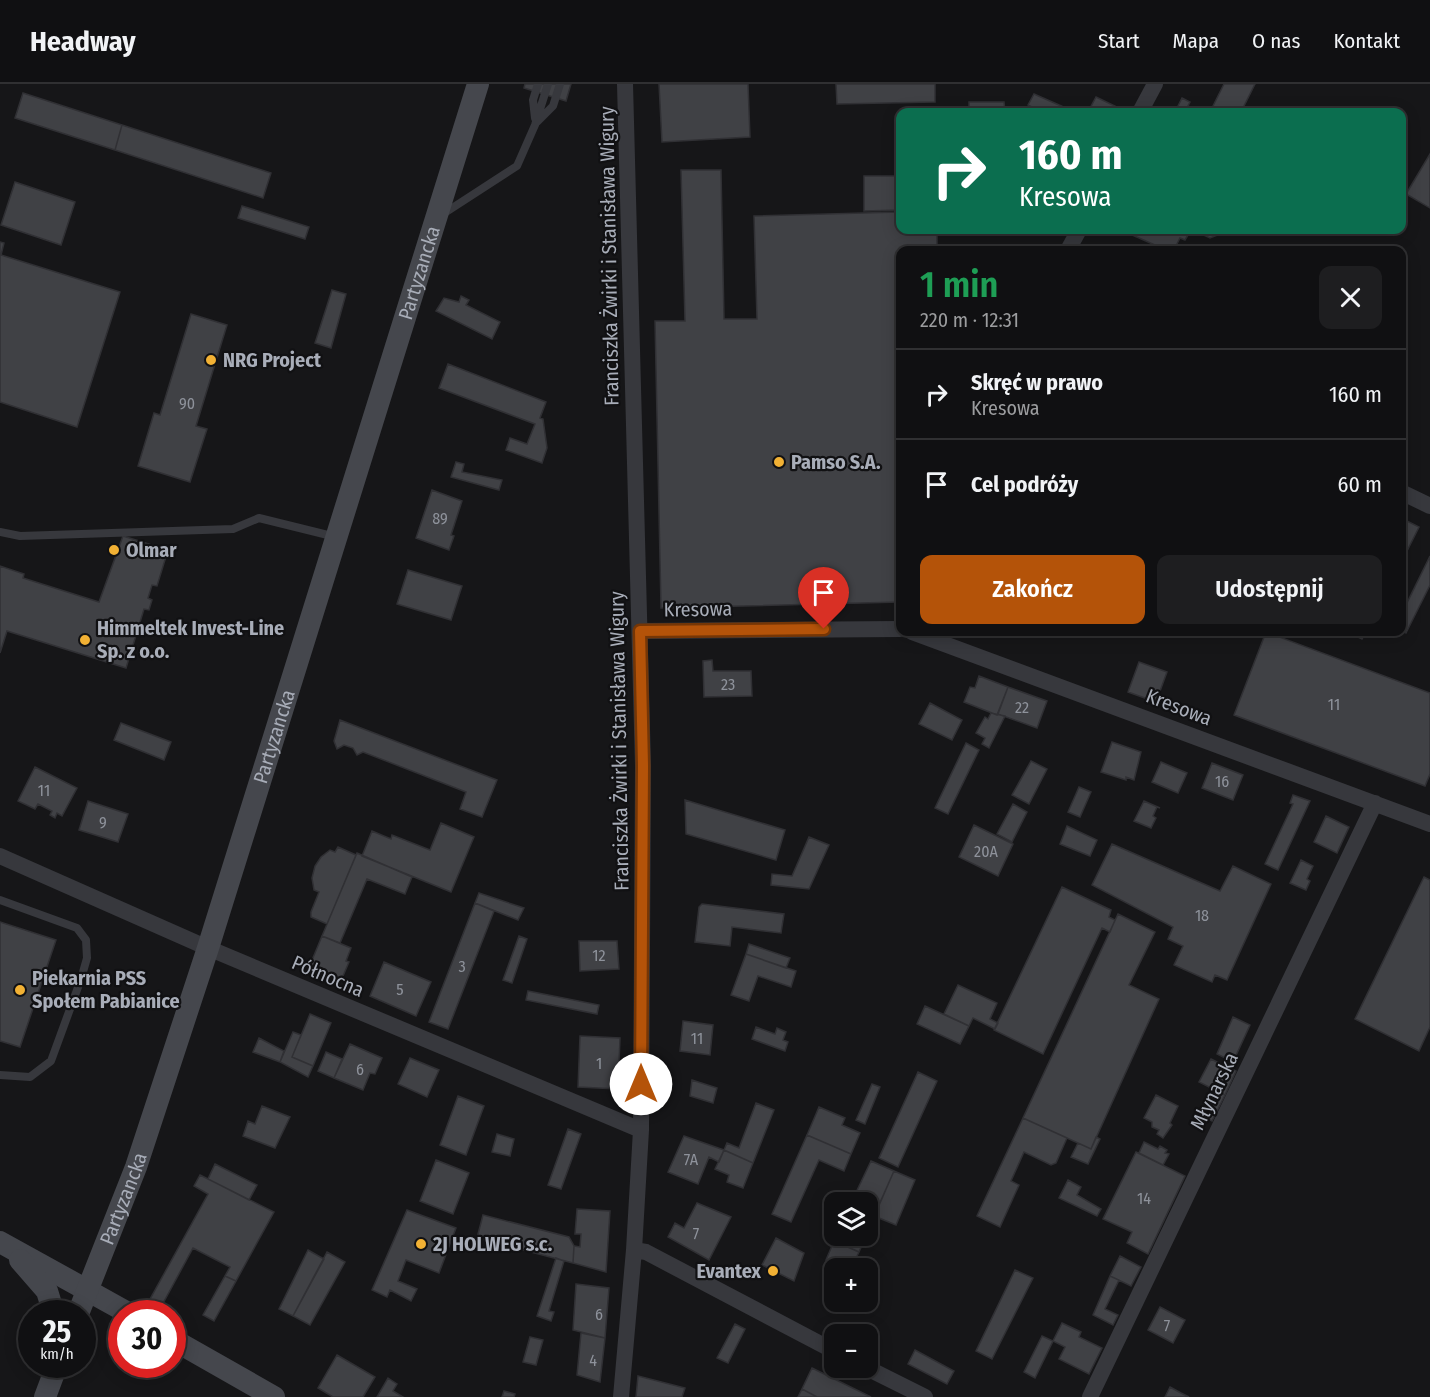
<!DOCTYPE html>
<html lang="pl">
<meta charset="utf-8">
<style>
:root{--surface:#101012;--page:#1e1e20;--text:#f1f3f6;--muted:#9c9d9f;--line:#303032;--accent:#b45309}
body{margin:0;font-family:"Fira Sans Condensed",sans-serif;background:var(--page);color:var(--text);height:100vh;display:flex;flex-direction:column;font-size:22px;white-space:nowrap}
*{box-sizing:border-box;margin:0}
p{font-size:20px;color:var(--muted)}
.icon{flex:none;width:33px;height:33px;fill:none;stroke:currentColor;stroke-width:2;stroke-linecap:round;stroke-linejoin:round}
.map{position:relative;flex:1;overflow:hidden}
.details{position:absolute;left:896px;top:162px;width:510px;height:390px;display:flex;flex-direction:column;background:var(--surface);border-radius:12px;box-shadow:0 3px 15px #0003,0 0 0 2px var(--line)}
.details>*{flex:none}
.top-card{position:absolute;left:896px;top:24px;width:510px;height:126px;border-radius:12px;box-shadow:0 3px 15px #0003,0 0 0 2px var(--line);background:#0b6e4f;color:#fff;overflow:hidden}
.buttons{position:absolute;left:824px;top:1108px;display:grid;gap:12px}
.buttons a{display:grid;place-items:center;width:54px;height:54px;border-radius:12px;background:var(--surface);box-shadow:0 3px 15px #0003,0 0 0 2px var(--line);font-size:30px}
.speed{position:absolute;left:18px;top:1216px;display:flex;gap:12px;font-size:30px;font-weight:700;text-align:center}
.speed>*{display:grid;place-content:center;width:78px;height:78px;border-radius:50%;background:var(--surface);box-shadow:0 3px 15px #0003,0 0 0 2px var(--line);line-height:1}
.speed small{font-size:15px;font-weight:400}
.speed .limit{border:9px solid #d22;background:#fff;color:#111}
.pin{position:absolute;display:grid;place-items:center;width:51px;height:51px;color:#fff;margin:-62px -26px;border-radius:50% 50% 50% 0;rotate:-45deg;box-shadow:0 0 6px #0007}
.pin .icon{rotate:45deg}
.me{position:absolute;width:66px;margin:-33px;rotate:0deg;stroke-linejoin:round;filter:drop-shadow(0 0 4px #0008)}
.turn{display:flex;align-items:center;gap:21px;height:126px;padding:0 24px;font-size:27px}
.turn .icon{width:78px;height:78px;stroke-width:2.5}
.turn b{display:block;font-size:42px;line-height:51px}
.round{display:grid;place-items:center;flex:none;width:63px;height:63px;border-radius:12px;background:var(--page)}
.overview{display:flex;align-items:center;justify-content:space-between;height:102px;padding:0 24px}
h1{font-size:36px;font-weight:600;line-height:45px;color:#1e9e55}
.primary-button{display:flex;gap:12px;margin-top:auto;padding:12px 24px}
.primary-button a{flex:1;height:69px;border-radius:12px;background:var(--accent);color:#fff;font-size:24px;font-weight:600;line-height:69px;text-align:center}
.primary-button a+a{background:var(--page);color:var(--text)}
ul{padding:0;list-style:none}
li{display:flex;align-items:center;gap:18px;height:90px;padding:0 24px;border-top:2px solid var(--line)}
li div{flex:1}
li b{display:block;font-size:22px}
li em{font-style:normal}
header{display:flex;align-items:center;gap:36px;box-sizing:border-box;height:84px;padding:0 30px;background:var(--surface);border-bottom:2px solid var(--line)}
header strong{font-size:28px}
nav{display:flex;gap:33px;margin-inline-start:auto;font-size:21px}
.map>svg:first-child{display:block}
</style>
<header>
<strong>Headway</strong>
<nav><a>Start</a><a>Mapa</a><a>O nas</a><a>Kontakt</a></nav>
</header>
<div class="map">
<svg width="1430" height="1313" viewBox="0 0 1430 1313">
<rect width="100%" height="100%" fill="#161618"/>
<path fill="#404145" stroke="#303034" stroke-width="1.5" d="M525 0H571L566 17 524 4Z
M659 0H748L750 53 662 58Z
M836 0H935V18L837 20Z
M1224 0H1255L1241 28H1210Z
M23 9 122 41 115 66 15 34Z
M1034 10 1075 28H1038L1039 27 1028 21Z
M1096 13 1115 22 1112 28H1088Z
M1182 14 1190 18 1188 22 1201 28H1175Z
M969 18H1004L1005 28H969Z
M122 41 271 89 263 114 115 66Z
M1430 70V124L1406 110Z
M681 86H721L724 235H757L754 132 900 128V146H937V166H900V518L661 524 655 237H685Z
M864 92H900V126L864 127Z
M15 98 75 118 61 161 1 141Z
M242 122 309 143 305 155 238 134Z
M1121 146H1176L1188 151 1185 156 1180 154 1174 166H1166Z
M1199 146H1230L1210 154 1197 148Z
M0 158 4 159 1 171 120 208 77 343 0 318Z
M332 206 346 210 331 264 315 259Z
M461 212 469 216 466 221 500 238 492 255 436 227 444 214 459 218Z
M191 230 227 241 196 342 207 345 190 398 138 382 154 329 160 331Z
M448 280 546 318 540 334 543 335 547 364 542 379 506 366 510 354 527 360 535 340 439 304Z
M456 378 464 380 462 388 502 396 499 406 451 393Z
M432 406 462 417 451 451 454 452 449 466 416 454Z
M1401 434 1419 443 1407 467 1401 464Z
M123 452 168 466 157 502 152 501 148 514 152 516 149 526 144 525 126 584 7 547 0 569V482L24 490 23 494 99 518Z
M1430 472V501L1406 549 1401 546V531Z
M408 486 462 502 451 536 397 520Z
M1266 548 1430 609V690L1425 702 1234 631Z
M1348 548H1366L1362 555Z
M712 576 713 587H751L752 612 704 613 703 577Z
M1139 578 1167 588 1156 618 1128 608Z
M979 592 1008 603 997 631 964 618 970 603 975 604Z
M1008 603 1047 617 1037 644 998 630Z
M930 619 962 636 952 656 919 640Z
M991 629 1005 632 989 664 982 660 985 654 976 649 985 633 988 635Z
M340 636 497 696 482 733 460 725 466 708 363 668 357 671 353 664 344 661 337 665 334 657Z
M121 639 171 658 164 676 114 656Z
M1112 658 1141 668 1134 696 1126 693V696L1101 688Z
M966 659 979 666 948 730 935 724Z
M1031 677 1047 685 1029 720 1012 711Z
M1161 678 1187 689 1178 709 1152 698Z
M1212 679 1243 691 1233 716 1202 704Z
M35 683 77 704 62 732 57 729 55 734 50 731 52 727 38 720 35 725 18 717Z
M1079 703 1091 708 1080 733 1068 728Z
M1293 711 1310 717 1278 786 1265 780 1293 720 1290 719Z
M685 716 785 746 776 776 686 750Z
M88 717 128 730 118 758 79 746Z
M1144 717 1160 724 1157 723 1153 732 1156 734 1151 744 1134 737Z
M1013 720 1027 728 1012 758 997 750Z
M1326 732 1349 743 1337 769 1314 758Z
M441 739 474 753 451 808 362 772 372 747 391 755 392 751 430 766Z
M974 741 1013 760 998 792 959 773Z
M1067 742 1097 756 1090 772 1060 760Z
M809 753 829 761 809 805 771 801 772 790 792 792Z
M1112 760 1220 807 1233 782 1271 800 1227 896 1215 891 1212 898 1174 881 1183 862 1168 855 1173 843 1092 801Z
M338 763 356 771 327 840 311 833V828L319 808 314 806 312 794 315 782 321 773 330 766 335 768Z
M357 769 412 793 405 810 367 795 340 859 322 852Z
M1301 776 1313 782 1307 795 1310 797 1306 806 1290 799Z
M1424 793 1430 796V943L1419 967 1355 935Z
M1062 803 1111 826 1109 833 1115 836 1110 848 1102 844 1043 970 994 946Z
M479 809 524 824 518 836 475 819Z
M475 819 494 827 448 945 429 938Z
M702 820 784 830 781 849 732 843 730 862 695 858 699 823Z
M1118 830 1155 848 1129 901 1159 915 1091 1065 1023 1034Z
M0 838 56 856 20 963 0 957Z
M322 852 351 864 346 877 349 878 343 892 339 894 310 881Z
M519 852 527 855 512 899 503 896Z
M579 857H617L619 885 580 887Z
M749 860 790 874 786 884 746 870Z
M746 870 796 887 791 903 758 892 749 917 731 911Z
M384 878 431 898 416 932 370 912Z
M958 901 997 919 990 935 998 939 995 945 973 934 969 942 944 930Z
M528 907 599 921 597 930 526 916Z
M925 922 969 942 960 960 917 940Z
M310 930 331 939 313 982 292 973Z
M1233 933 1250 941 1233 978 1217 970Z
M683 937 713 941 710 971 680 967Z
M756 943 775 950 777 944 786 948 783 956 788 958 785 967 752 955Z
M293 948 301 951 292 973 313 982 308 993 280 978Z
M580 952 620 954 618 1005 578 1003Z
M259 954 284 967 280 978 253 968Z
M350 960 382 974 375 990 370 989 363 1006 334 994Z
M326 968 342 975 334 994 318 987Z
M410 974 439 986 427 1013 398 1000Z
M1211 975 1236 987 1225 1011 1199 998Z
M918 988 937 997 898 1083 879 1074Z
M692 996 717 1004 713 1019 690 1012Z
M872 1000 880 1003 865 1040 856 1036Z
M1213 1004 1225 1011 1212 1037 1199 1030Z
M1156 1011 1178 1022 1170 1039 1172 1041 1163 1054 1157 1050 1159 1046 1152 1043V1038L1144 1034Z
M458 1012 484 1022 466 1071 440 1061Z
M756 1019 774 1026 753 1079 724 1066 727 1059 739 1064Z
M262 1022 290 1033 275 1064 243 1052 248 1037 255 1040Z
M819 1023 845 1034 842 1041 860 1049 851 1070 807 1051Z
M1023 1034 1067 1054 1056 1079 1051 1081 1024 1068 1011 1097 1019 1101 1000 1143 977 1132Z
M568 1045 581 1050 561 1105 548 1101Z
M497 1050 514 1055 510 1072 492 1068Z
M807 1051 851 1070 844 1087 819 1076 791 1138 772 1130Z
M684 1052 724 1066 719 1078 709 1073 698 1100 668 1088Z
M1096 1053 1100 1055 1088 1080 1071 1073 1078 1059 1091 1065Z
M1144 1058 1158 1065 1160 1062 1167 1066 1165 1069 1169 1070 1163 1081 1139 1069Z
M724 1066 753 1079 743 1104 727 1098 729 1091 715 1085Z
M1136 1068 1185 1092 1148 1170 1127 1159 1132 1148 1103 1135Z
M436 1076 469 1089 453 1130 420 1117Z
M871 1077 894 1087 867 1149V1119H851Z
M215 1080 257 1101 249 1116 208 1095Z
M894 1087 915 1096 896 1141 874 1132Z
M200 1091 274 1128 236 1197 225 1192 230 1183 193 1164 161 1223 149 1217 208 1110 194 1102Z
M1068 1096 1081 1103 1077 1111 1101 1125 1097 1132 1059 1114Z
M697 1119 731 1133 709 1176 668 1153 675 1139 684 1144Z
M577 1125 610 1127 606 1188 573 1179 574 1162 580 1163 581 1150H575Z
M407 1126 456 1144 439 1189 406 1176 398 1197 417 1205 411 1217 390 1206 387 1213 372 1206Z
M483 1131 569 1153 574 1162 573 1179 477 1154Z
M837 1152H866L859 1168 834 1157Z
M776 1154 804 1169 794 1197 762 1181Z
M834 1157 859 1168 851 1185 826 1176Z
M308 1166 324 1175 293 1232 279 1225Z
M327 1168 345 1178 310 1241 293 1232Z
M1120 1172 1141 1183 1131 1202 1110 1192Z
M556 1174 564 1177 549 1227 554 1228 551 1237 537 1232Z
M1015 1186 1033 1194 992 1275 976 1267Z
M225 1192 236 1197 214 1237 203 1231Z
M1110 1192 1119 1196 1105 1225 1118 1231 1113 1241 1093 1231Z
M576 1200 609 1204 605 1254 573 1246Z
M1160 1223 1185 1236 1173 1259 1148 1246Z
M1062 1239 1081 1248 1079 1253 1102 1264 1089 1290 1059 1275 1065 1263 1053 1257Z
M735 1240 745 1245 728 1279 717 1274Z
M581 1249 605 1254 600 1298 577 1291Z
M1042 1252 1053 1257 1035 1294 1024 1288Z
M530 1253 543 1256 536 1281 523 1278Z
M915 1266 954 1287 947 1300 908 1280Z
M337 1271 375 1293 363 1313H333L318 1304Z
M812 1284 871 1313H817L802 1305Z
M638 1292 685 1304 682 1313H636Z
M388 1294 397 1300 393 1307 403 1313H377Z
M1170 1303 1181 1309 1189 1313H1165Z
M802 1305 817 1313H798Z
M504 1307 515 1310 514 1313H502Z"/>
<g fill="none" stroke-linecap="round" stroke-linejoin="round">
<path stroke="#37383d" stroke-width="8" d="M535 34 533 16 538 0
M537 38 553 22 560 0
M443 130 517 82 535 41 548 0
M0 448 20 452 233 445 259 434 336 453
M0 816 77 844 86 856 87 874 81 895 51 977 30 993 0 991"/>
<path stroke="#37383d" stroke-width="16" d="M1140 28 1155 0
M1068 166 1079 146
M1401 408 1430 422
M640 547 900 545
M912 548 1430 740
M0 772 208 864 641 1046
M634 1166 646 1168 834 1267
M867 1284 925 1313
M621 1313 634 1166 641 1046 643 682 625 0
M1090 1313 1375 719"/>
<g stroke="#45474d" stroke-width="22">
<path d="M0 1158 130 1230"/>
<path d="M20 1176 47 1207 54 1230"/>
<path id="s1" d="M78 1230 136 1083 208 864 478 0"/>
<path d="M172 1255 274 1313"/>
<path d="M45 1313 57 1281"/>
</g>
</g>
<g fill="none" stroke-linecap="round" stroke-linejoin="round">
<defs>
<path id="route" d="M641 1000 643 682 640 547 824 545"/>
</defs>
<use href="#route" stroke="#753606" stroke-width="15"/>
<use href="#route" stroke="#b45309" stroke-width="10"/>
</g>
<g fill="#f2b134" stroke="#111113" stroke-width="2">
<circle cx="211" cy="276" r="6"/>
<circle cx="779" cy="378" r="6"/>
<circle cx="114" cy="466" r="6"/>
<circle cx="85" cy="556" r="6"/>
<circle cx="20" cy="906" r="6"/>
<circle cx="421" cy="1160" r="6"/>
<circle cx="773" cy="1187" r="6"/>
</g>
<g text-anchor="middle" dominant-baseline="central" stroke-width="4.5" stroke-linejoin="round" paint-order="stroke">
<g font-size="16" fill="#8e929b">
<text x="187" y="319">90</text>
<text x="440" y="434">89</text>
<text x="728" y="600">23</text>
<text x="1334" y="620">11</text>
<text x="1022" y="623">22</text>
<text x="1222" y="697">16</text>
<text x="44" y="706">11</text>
<text x="103" y="738">9</text>
<text x="986" y="767">20A</text>
<text x="1202" y="831">18</text>
<text x="599" y="871">12</text>
<text x="462" y="882">3</text>
<text x="400" y="905">5</text>
<text x="697" y="954">11</text>
<text x="599" y="979">1</text>
<text x="360" y="985">6</text>
<text x="691" y="1075">7A</text>
<text x="1144" y="1114">14</text>
<text x="696" y="1149">7</text>
<text x="599" y="1230">6</text>
<text x="1167" y="1241">7</text>
<text x="593" y="1276">4</text>
</g>
<g font-size="20" fill="#a8adb8" stroke="#111113">
<text transform="translate(609 172) rotate(-91)">Franciszka Żwirki i Stanisława Wigury</text>
<text stroke="none"><textPath href="#s1" startOffset="1096">Partyzancka</textPath></text>
<text transform="translate(698 525) rotate(-1)">Kresowa</text>
<text transform="translate(1179 623) rotate(21)">Kresowa</text>
<text stroke="none"><textPath href="#s1" startOffset="610">Partyzancka</textPath></text>
<text transform="translate(619 657) rotate(-91)">Franciszka Żwirki i Stanisława Wigury</text>
<text transform="translate(328 892) rotate(23)">Północna</text>
<text transform="translate(1214 1007) rotate(-64)">Młynarska</text>
<text stroke="none"><textPath href="#s1" startOffset="124">Partyzancka</textPath></text>
</g>
<g font-size="20" font-weight="bold" fill="#a8adb8" stroke="#111113" text-anchor="start">
<text x="223" y="276">NRG Project</text>
<text x="791" y="378">Pamso S.A.</text>
<text x="126" y="466">Olmar</text>
<text x="97" y="544">Himmeltek Invest-Line<tspan x="97" dy="23">Sp. z o.o.</tspan></text>
<text x="32" y="894">Piekarnia PSS<tspan x="32" dy="23">Społem Pabianice</tspan></text>
<text x="433" y="1160">2J HOLWEG s.c.</text>
<text x="761" y="1187" text-anchor="end">Evantex</text>
</g>
</g>
</svg>
<div class="buttons">
<a><svg class="icon" aria-label="layers" viewBox="0 0 24 24"><path d="M12 4l9 5-9 5-9-5zM3 14l9 5 9-5"/></svg></a>
<a>+</a>
<a>−</a>
</div>
<div class="speed"><div>25<small>km/h</small></div><div class="limit">30</div></div>
<div class="pin" style="left:824px;top:545px;background:#d93025"><svg class="icon" aria-label="arrive" viewBox="0 0 24 24"><path d="M6 21V4h12l-3 4 3 4H6"/></svg></div>
<svg class="me" style="left:641px;top:1000px" viewBox="-20 -20 40 40"><circle r="19" fill="#fff"/><path d="M0-13L10 11 0 6-10 11z" fill="#b45309"/></svg>
<div class="top-card">
<div class="turn"><svg class="icon" aria-label="right" viewBox="0 0 24 24"><path d="M7 20v-9h11M14 6l5 5-5 5"/></svg><div><b>160 m</b>Kresowa</div></div>
</div>
<section class="details">
<div class="overview"><div><h1>1 min</h1><p>220 m · 12:31</p></div><a class="round"><svg class="icon" aria-label="close" viewBox="0 0 24 24"><path d="M6 6l12 12M18 6L6 18"/></svg></a></div>
<ul>
<li><svg class="icon" aria-label="right" viewBox="0 0 24 24"><path d="M7 20v-9h11M14 6l5 5-5 5"/></svg><div><b>Skręć w prawo</b><p>Kresowa</p></div><em>160 m</em></li>
<li><svg class="icon" aria-label="arrive" viewBox="0 0 24 24"><path d="M6 21V4h12l-3 4 3 4H6"/></svg><div><b>Cel podróży</b></div><em>60 m</em></li>
</ul>
<div class="primary-button"><a>Zakończ</a><a>Udostępnij</a></div>
</section>
</div>
